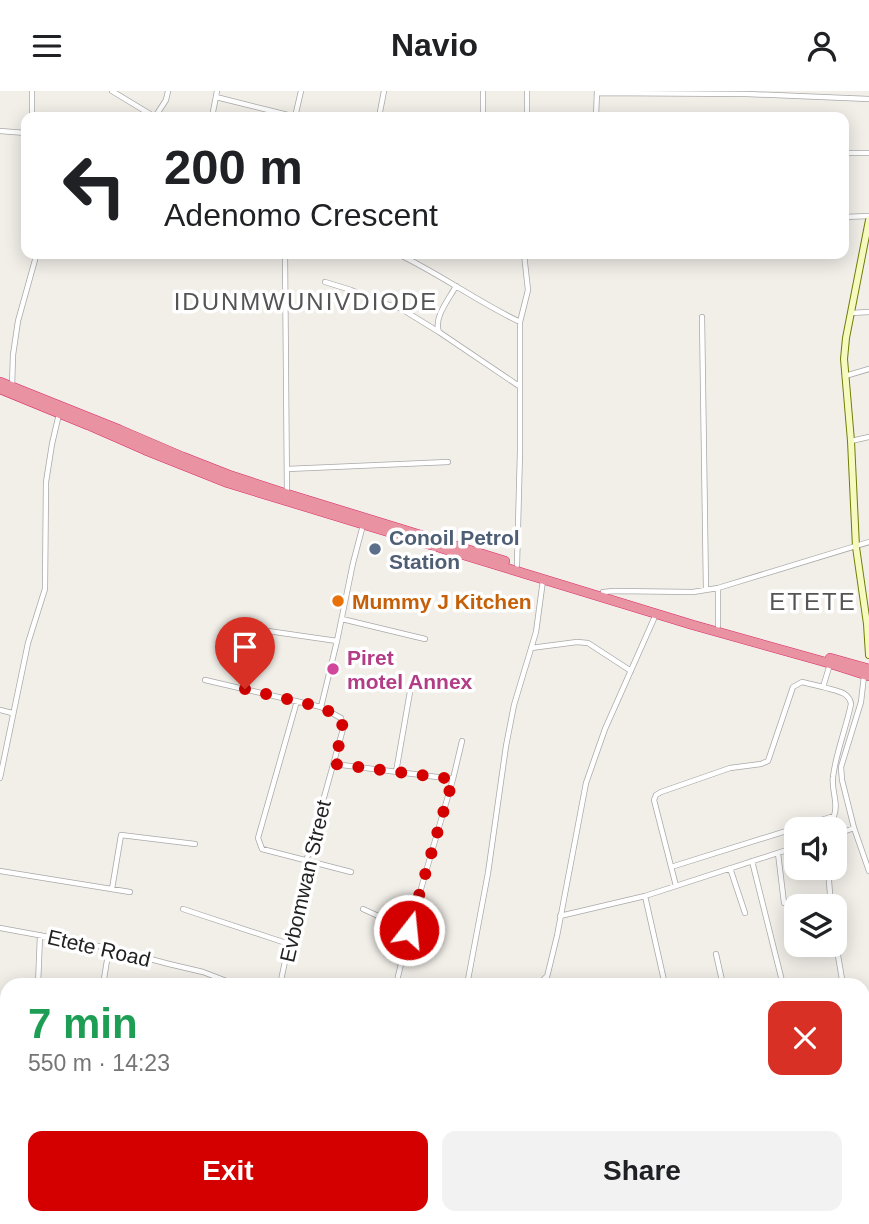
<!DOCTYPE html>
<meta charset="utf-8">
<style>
:root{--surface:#fff;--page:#f2f2f2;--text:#202124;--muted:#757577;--accent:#d40000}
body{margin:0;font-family:Arial,sans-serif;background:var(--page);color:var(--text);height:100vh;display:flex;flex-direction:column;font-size:26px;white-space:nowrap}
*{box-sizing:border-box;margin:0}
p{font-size:23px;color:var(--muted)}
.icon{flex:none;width:38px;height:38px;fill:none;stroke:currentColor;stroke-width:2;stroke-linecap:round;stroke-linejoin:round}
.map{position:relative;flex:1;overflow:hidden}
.drawer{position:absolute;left:0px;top:887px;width:870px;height:247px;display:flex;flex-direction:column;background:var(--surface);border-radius:21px 21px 0 0;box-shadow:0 4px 18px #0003}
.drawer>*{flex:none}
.top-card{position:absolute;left:21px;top:21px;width:828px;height:147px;border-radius:14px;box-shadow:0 4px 18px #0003;background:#fff;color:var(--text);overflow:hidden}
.controls{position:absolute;left:784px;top:726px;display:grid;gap:14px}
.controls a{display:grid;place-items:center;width:63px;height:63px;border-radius:14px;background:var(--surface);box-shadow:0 4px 18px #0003;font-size:35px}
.pin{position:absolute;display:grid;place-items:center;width:60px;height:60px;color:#fff;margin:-72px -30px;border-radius:50% 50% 50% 0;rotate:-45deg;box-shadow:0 0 7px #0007}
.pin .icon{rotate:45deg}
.me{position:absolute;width:77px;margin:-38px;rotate:16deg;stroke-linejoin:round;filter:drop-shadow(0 0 5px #0008)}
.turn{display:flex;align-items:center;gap:24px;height:147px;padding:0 28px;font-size:32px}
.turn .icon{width:91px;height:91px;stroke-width:2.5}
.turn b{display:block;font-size:49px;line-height:60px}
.round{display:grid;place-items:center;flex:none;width:74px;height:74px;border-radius:14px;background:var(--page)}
.headline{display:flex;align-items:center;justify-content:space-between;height:119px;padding:0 28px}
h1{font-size:42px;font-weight:700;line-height:52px;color:#1e9e55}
.cta{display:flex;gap:14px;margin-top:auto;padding:14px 28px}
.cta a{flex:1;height:80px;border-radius:14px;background:var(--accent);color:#fff;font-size:28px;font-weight:700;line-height:80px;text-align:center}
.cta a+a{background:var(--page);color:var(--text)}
header{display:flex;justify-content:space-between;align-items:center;height:91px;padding:0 28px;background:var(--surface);font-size:32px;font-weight:700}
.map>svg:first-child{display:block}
</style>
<header><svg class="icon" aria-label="menu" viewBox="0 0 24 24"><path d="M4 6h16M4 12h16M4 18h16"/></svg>Navio<svg class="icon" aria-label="person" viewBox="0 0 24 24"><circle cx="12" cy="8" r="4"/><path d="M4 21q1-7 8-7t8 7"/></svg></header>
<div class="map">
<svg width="869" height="1133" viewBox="0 0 869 1133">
<rect width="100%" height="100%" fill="#f2efe9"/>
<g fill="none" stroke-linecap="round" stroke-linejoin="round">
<defs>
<path id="street" d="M112 0 155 26 166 9 168 0
M597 2 747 3 869 8
M216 6 296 26
M32 26V0
M212 26 217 0
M295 26 301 0
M379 26 384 0
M483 26V0
M527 26V0
M596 26 597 0
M0 40 26 42
M844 62H869
M844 126 869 125
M285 163 287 403
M398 163C440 183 478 211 520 231
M325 191 351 199 378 211 400 217 439 241
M456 195C449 208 433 227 439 241L519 295
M851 222 869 221
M702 226 706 499
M845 285 869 278
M12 296 13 264 18 230 35 169V163
M851 350 869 346
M287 378 448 371
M517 474 520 360V231L528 199 524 163
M718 497V535
M603 501 614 500 693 501 718 497 869 451
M342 528 425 548
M254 538 337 550
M531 557 577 551 588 552 631 580
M864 585 861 611 841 676 842 689 854 737 869 780
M205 589 321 616 341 627 343 638 306 771 280 894
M297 610 258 747 262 758 351 781
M321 616 337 550 353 472 363 434
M0 619 12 622
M334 673 453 688 409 839 396 894
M396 681 411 595 416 591 432 592
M0 687 28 552 45 498 46 391 52 353 59 323
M453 688 462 650
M835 744 854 737
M778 762 784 812
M752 770 783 894
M671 776 834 725C839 712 831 699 833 686 836 661 846 638 851 613 849 600 835 600 823 596
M730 777 745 822
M828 777 831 816
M0 780 130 801
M676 795 654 709 656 704 661 701 730 677 761 673 768 670 793 596 802 591 823 596 830 573
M112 798 121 744 195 753
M645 805 665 894
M183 818 289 853
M363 818 409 839
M560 825 645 805 796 756
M0 837 109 857 169 873 203 881 237 894
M835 847 843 894
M716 863 723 894
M38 894 40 844
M103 894 109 857
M467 894 488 782 506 655 514 614 536 541 543 489
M538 894 546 886
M545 894 557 845 586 692 605 638 656 523
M863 945 869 944
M863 967 869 994
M257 1127 280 1132
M329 1127 351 1132
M665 1127 666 1133
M724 1127 726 1133
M783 1127 784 1133
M840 1127 841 1133
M23 1133V1127
M90 1133V1127
M196 1133 197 1127
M412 1133 413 1127
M482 1133 483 1127"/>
<path id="secondary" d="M869 129 846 247 844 268 851 350 856 456 867 533 869 564"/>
<path id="highway" d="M0 291 120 339 183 366 229 384 287 403 505 470
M0 298 88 334 145 359 228 392 693 534 825 571 869 585
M830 567 869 578"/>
</defs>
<use href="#street" stroke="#a9a9a9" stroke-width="6"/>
<use href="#secondary" stroke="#707d05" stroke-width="8"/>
<use href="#highway" stroke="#dc2a67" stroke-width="10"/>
<use href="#street" stroke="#fff" stroke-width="4.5"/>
<use href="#secondary" stroke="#f7fabf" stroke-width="6"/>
<use href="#highway" stroke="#e892a2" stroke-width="9"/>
</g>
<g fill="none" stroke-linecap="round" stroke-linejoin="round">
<path stroke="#d40000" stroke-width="12" stroke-dasharray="0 21.6" d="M245 598 321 616 341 627 343 638 334 673 453 688 409 839"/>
</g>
<circle fill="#5c6f8a" stroke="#fff" stroke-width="2.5" cx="375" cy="458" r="7"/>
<circle fill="#e8710a" stroke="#fff" stroke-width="2.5" cx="338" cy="510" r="7"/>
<circle fill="#d1479c" stroke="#fff" stroke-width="2.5" cx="333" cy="578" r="7"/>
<g text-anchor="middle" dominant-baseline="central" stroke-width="7" stroke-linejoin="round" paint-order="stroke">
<g font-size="21" font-weight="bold" fill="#4e5e75" stroke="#fff" text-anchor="start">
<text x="389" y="446">Conoil Petrol<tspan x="389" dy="24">Station</tspan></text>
</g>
<g font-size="21" font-weight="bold" fill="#c56008" stroke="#fff" text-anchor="start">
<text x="352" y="510">Mummy J Kitchen</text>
</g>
<g font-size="21" font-weight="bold" fill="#b23c85" stroke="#fff" text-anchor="start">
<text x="347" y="566">Piret<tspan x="347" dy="24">motel Annex</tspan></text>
</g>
<g font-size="21" fill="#222" stroke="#fff">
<text transform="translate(305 790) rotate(-77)">Evbomwan Street</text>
<text transform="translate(99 857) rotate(13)">Etete Road</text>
</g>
<g font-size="24" letter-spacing="2" fill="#555" stroke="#fff">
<text x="306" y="210">IDUNMWUNIVDIODE</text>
<text x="813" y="510">ETETE</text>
</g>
</g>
</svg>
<div class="controls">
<a><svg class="icon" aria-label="sound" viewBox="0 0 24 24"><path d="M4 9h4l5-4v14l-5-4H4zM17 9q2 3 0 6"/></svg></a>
<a><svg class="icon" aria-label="layers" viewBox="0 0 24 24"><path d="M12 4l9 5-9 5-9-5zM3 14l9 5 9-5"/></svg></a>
</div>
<div class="pin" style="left:245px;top:598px;background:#d93025"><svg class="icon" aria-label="arrive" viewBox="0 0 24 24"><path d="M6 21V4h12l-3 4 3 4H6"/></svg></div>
<svg class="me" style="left:409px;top:839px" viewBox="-20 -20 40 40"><circle r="17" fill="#d40000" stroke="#fff" stroke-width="3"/><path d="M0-11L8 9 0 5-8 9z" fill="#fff"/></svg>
<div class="top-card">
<div class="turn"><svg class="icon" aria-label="left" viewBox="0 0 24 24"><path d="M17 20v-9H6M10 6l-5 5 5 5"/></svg><div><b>200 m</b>Adenomo Crescent</div></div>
</div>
<section class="drawer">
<div class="headline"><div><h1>7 min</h1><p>550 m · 14:23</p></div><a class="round" style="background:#d93025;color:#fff"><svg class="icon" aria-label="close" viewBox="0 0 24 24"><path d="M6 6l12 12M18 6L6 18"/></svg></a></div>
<div class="cta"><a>Exit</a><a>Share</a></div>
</section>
</div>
